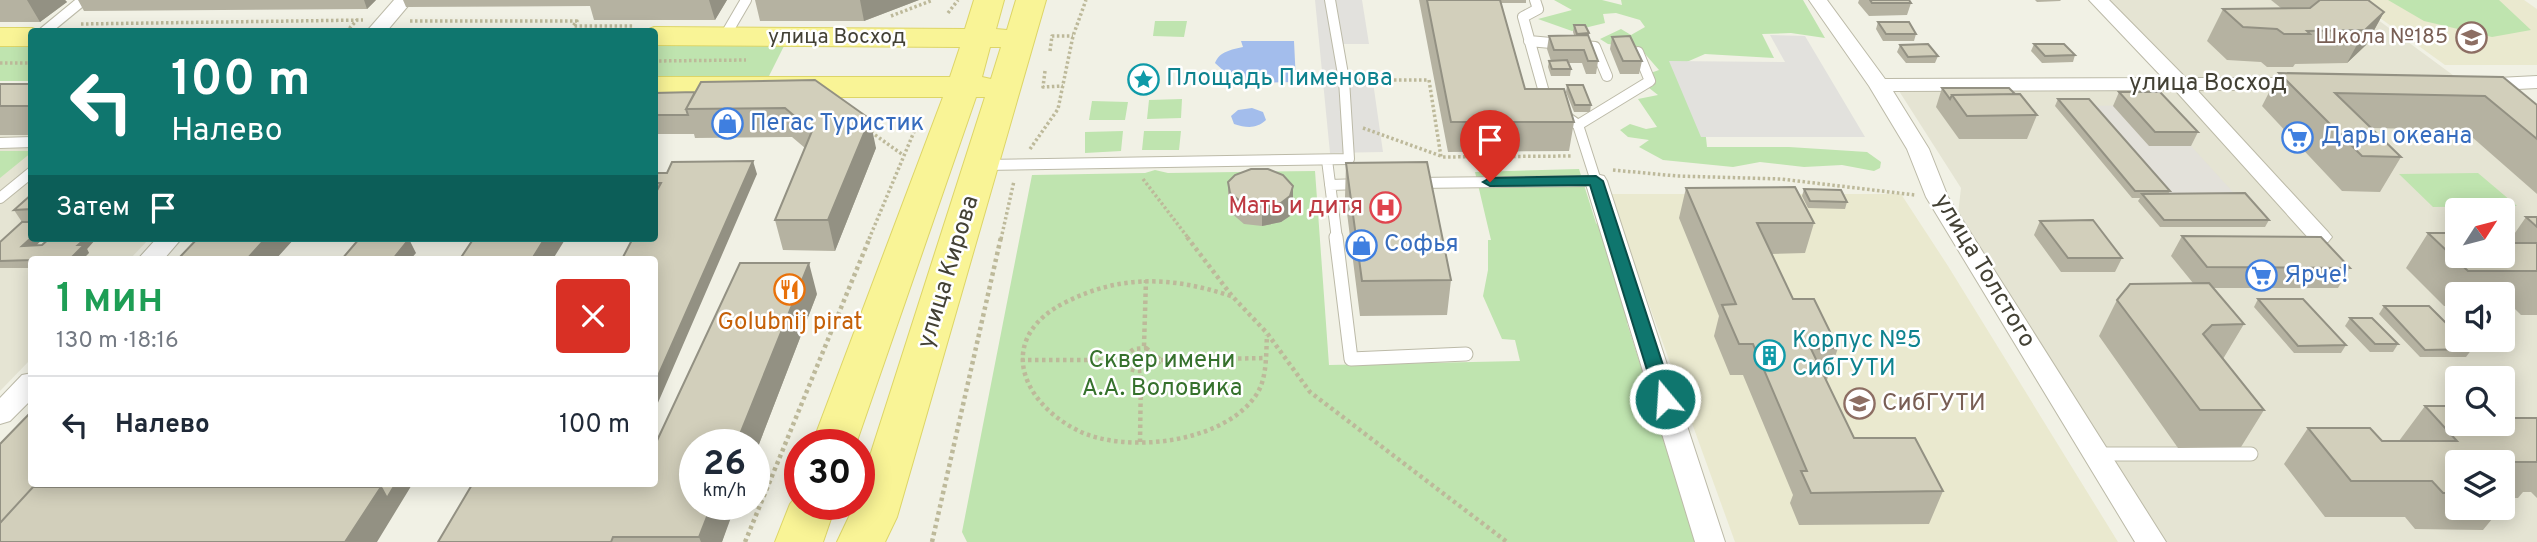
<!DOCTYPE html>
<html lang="ru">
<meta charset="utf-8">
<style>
:root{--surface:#fff;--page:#f2f2f3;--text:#1f2937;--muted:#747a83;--line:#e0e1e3}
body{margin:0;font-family:Overpass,sans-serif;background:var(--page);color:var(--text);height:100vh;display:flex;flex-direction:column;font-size:26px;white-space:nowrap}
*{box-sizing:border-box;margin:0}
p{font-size:23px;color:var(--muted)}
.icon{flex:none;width:38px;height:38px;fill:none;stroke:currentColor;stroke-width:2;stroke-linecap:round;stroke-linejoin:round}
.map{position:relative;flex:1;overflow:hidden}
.sheet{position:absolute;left:28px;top:256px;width:630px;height:231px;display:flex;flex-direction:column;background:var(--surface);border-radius:7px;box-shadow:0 4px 18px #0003}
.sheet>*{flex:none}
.guide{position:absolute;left:28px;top:28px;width:630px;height:214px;border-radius:7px;box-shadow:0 4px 18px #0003;background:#0f766e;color:#fff;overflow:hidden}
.needle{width:46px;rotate:54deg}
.controls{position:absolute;left:2445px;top:198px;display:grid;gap:14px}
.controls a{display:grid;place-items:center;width:70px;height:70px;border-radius:7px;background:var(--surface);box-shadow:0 4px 18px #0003;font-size:35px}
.speed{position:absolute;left:679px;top:429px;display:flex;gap:14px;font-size:35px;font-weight:700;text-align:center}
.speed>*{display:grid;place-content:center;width:91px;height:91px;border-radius:50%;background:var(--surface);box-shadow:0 4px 18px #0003;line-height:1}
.speed small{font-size:18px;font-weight:400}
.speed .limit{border:10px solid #d22;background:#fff;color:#111}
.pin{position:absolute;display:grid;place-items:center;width:60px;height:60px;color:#fff;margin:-72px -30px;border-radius:50% 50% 50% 0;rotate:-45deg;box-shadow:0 0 7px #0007}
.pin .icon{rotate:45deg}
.me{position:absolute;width:77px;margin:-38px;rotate:342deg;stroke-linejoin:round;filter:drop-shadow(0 0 5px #0008)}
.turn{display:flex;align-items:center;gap:24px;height:147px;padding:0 28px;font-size:32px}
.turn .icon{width:91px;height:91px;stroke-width:2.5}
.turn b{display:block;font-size:49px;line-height:60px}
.then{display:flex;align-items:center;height:66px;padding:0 28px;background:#0003;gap:14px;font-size:26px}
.round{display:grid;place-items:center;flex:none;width:74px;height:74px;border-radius:7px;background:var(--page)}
.overview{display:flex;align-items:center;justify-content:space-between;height:119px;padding:0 28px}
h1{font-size:42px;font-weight:600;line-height:52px;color:#1e9e55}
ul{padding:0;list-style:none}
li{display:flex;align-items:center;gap:21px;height:98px;padding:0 28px;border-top:2px solid var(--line)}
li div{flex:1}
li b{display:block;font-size:26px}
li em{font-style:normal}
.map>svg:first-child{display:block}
</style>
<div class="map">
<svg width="2537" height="542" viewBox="0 0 2537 542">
<rect width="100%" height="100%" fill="#f1f1e5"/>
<path fill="#e5e4d3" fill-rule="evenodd" d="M2109 0H2351L2537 137V542H2166L1958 214 1961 188 1899 91 2195 90ZM2457 210H2502V256H2457ZM2457 294H2502V340H2457ZM2457 378H2502V424H2457ZM2457 462H2502V508H2457Z
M0 109H31L32 238H150L130 259H32L31 359 0 391Z"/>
<path fill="#e3e1da" d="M2154 105 2191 146 2241 201H2168L2086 106Z"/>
<path fill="#eae9cf" d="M2355 0H2524L2537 9V65H2445Z
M1609 194H1901L1948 266 2118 542H1735Z"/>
<path fill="#bfe4af" d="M1554 0H1602L1622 5 1621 0H1803L1825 38 1791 33 1762 34 1774 58 1705 54 1682 64 1704 119 1707 147H1789L1867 152 1881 162 1880 168 1874 171 1842 165 1804 167 1760 162 1733 167 1663 160 1639 147 1649 140 1628 137 1620 130 1630 124 1646 129 1657 127 1638 99 1658 95 1644 84 1645 75 1659 70 1639 47 1608 44 1600 39 1621 29 1631 35 1645 27 1640 20 1616 13 1603 14 1605 23 1572 31 1538 19 1572 10Z
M2388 0H2499L2531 30 2492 37 2424 21Z
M1155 21H1187L1184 37 1153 36Z
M785 44 768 78 655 79 654 45Z
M0 45H31V81H0Z
M1182 99 1181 118 1147 119 1149 100Z
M1092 101 1128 102 1125 120H1089Z
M1123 131 1121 151 1085 153V132Z
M1144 131H1181L1179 150H1142Z
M0 151H31L32 152 0 178Z
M1579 169 1596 223 1606 235 1614 252C1606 270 1614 271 1623 286 1629 295 1632 307 1636 317L1627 323 1697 542H967L962 532 1032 175 1145 173 1155 170 1168 173 1315 171 1329 365 1520 361 1515 340 1502 339 1483 296 1488 270V240H1491L1475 172Z
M2478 173 2517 206 2433 207 2399 174Z"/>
<path fill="#e2e1dd" d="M1315 0H1362L1369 44H1338L1343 82H1373L1383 152 1330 153Z
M1770 35 1805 36 1865 137H1701L1669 61 1785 62Z"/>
<path fill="#a3bdec" d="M1241 41H1294L1296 82 1245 83 1243 76 1225 72 1215 63C1220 51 1231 50 1243 47Z
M1252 108 1263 112 1266 120C1256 129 1247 128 1234 124L1231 116 1238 110Z"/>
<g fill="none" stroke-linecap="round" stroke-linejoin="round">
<defs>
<path id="lane-far1" d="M44 32 83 0
M725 36 746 0
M1529 41 1595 47 1607 76
M1578 125 1650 81 1638 52
M0 143 32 142
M1327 160 1337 239
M982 165 1349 159 1344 80 1330 0
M1414 183 1596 181 1578 125 1547 103 1523 17 1538 9 1535 0
M1330 185 1361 184
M0 198 32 172"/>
<path id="lane" d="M1336 237 1351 359 1466 354
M2097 454H2251"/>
<path id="street" d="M394 0H413L386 32H366Z
M1809 0H1827L1885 79 2163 78 2089 0H2109L2186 78H2305L2312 80 2315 84 2312 88 2305 90H2197L2328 232 2332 237 2328 242 2320 244 2312 242 2175 90 1893 91 1929 149 1948 197 2166 542H2135L1926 197 1907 149 1869 86Z
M2537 76V88L2478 91 2471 89 2468 85 2471 81 2478 79Z
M1596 174 1604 176 1607 181 1725 542H1695L1585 181 1588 176Z
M157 238H182L164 259H138Z
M32 373V399L10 421 0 424V398L22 375Z"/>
<path id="primary" d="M974 0H1004L996 29 1007 30 1016 0H1046L897 517 885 542H837L855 504H859V490L985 97H976L856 444H812L943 97H654V77H950L960 47 654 45V32H642L654 27 965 29ZM990 47H1001L991 79 982 77Z
M0 28H32L43 32H32V46H0Z
M800 491V504H836L823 542H775L790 504Z"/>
</defs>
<use href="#lane-far1" stroke="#bcbaa8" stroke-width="12"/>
<use href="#lane" stroke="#bcbaa8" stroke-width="15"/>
<use href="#street" stroke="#bcbaa8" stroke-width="2"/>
<use href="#primary" stroke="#ddd567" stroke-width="2"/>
<path stroke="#bdb99a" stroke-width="3.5" stroke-dasharray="2.5 2.5" stroke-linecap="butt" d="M948 13 958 0
M891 16 933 0
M410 21H577L573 26H633
M81 24 363 20
M346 32 357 20
M1050 51 1052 36H1073
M654 61 746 60
M0 63H32
M1045 71 1043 87 1063 86
M1359 80H1429L1441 157 1572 156
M1363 128 1441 156
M871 132 903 155
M1030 149 1058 109 1073 36 1086 0
M1613 170 1677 176 1781 179 1915 195
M1143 179 1189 239
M869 239 916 127 914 117
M1001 239 1014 181"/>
<path stroke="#bdb99a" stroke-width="4.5" stroke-dasharray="3.5 3.5" stroke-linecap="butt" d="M1187 237 1232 296 1267 333 1310 392 1507 542
M1231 296C1173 277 1122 274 1066 302 997 336 1018 400 1077 430 1125 455 1228 443 1258 392 1267 376 1266 354 1267 335
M1144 346 1146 280
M1146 348 1161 360C1147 374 1132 375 1118 360L1134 349Z
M1021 360H1118
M1161 360 1266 358
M1140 442 1141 372
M745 542 870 237
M932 542 1001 237"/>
<use href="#lane-far1" stroke="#fff" stroke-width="10"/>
<use href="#lane" stroke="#fff" stroke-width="13"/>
<use href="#street" fill="#fff" fill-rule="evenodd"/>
<use href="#primary" fill="#f9f496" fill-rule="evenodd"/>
</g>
<path fill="#b5b2a1" d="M0 0H65L67 2 40 22H0Z
M78 0H376L367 9 84 11Z
M403 0H727L715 20H594L590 6 406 7Z
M755 0H919L864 21H760Z
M1419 0H1526V3H1501L1525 89 1574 122 1569 151 1448 152Z
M1859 0H1909L1911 3 1907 15 1869 16 1858 3Z
M2035 0H2061L2060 1 2037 2Z
M2271 0H2368L2384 12 2366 45 2347 63 2295 64 2293 67H2267L2261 62 2227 60 2207 41 2223 9 2281 8Z
M1878 22 1916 34 1914 41H1883L1876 29Z
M1574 25 1589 33 1588 36 1598 61 1596 74H1586L1582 63H1569L1571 69 1570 76H1551L1548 67 1549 61H1551L1547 49 1549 36 1574 35 1573 32Z
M1612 37 1642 61 1639 74H1620L1610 49Z
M2034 44 2075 55 2073 62 2042 63 2031 51Z
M1900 45 1938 56 1935 63H1906L1897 52Z
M2279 73 2503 77 2537 105V194L2464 130 2371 128 2401 157 2380 192 2342 191 2262 106Z
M815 80 876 148 835 251 783 250 775 220 805 148 792 137 695 138 694 134H654V92H695Z
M0 84H32V135H0Z
M1567 85 1591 105 1590 112H1574L1566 92Z
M1942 88 2015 94 2037 115 2027 139H1959L1936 107Z
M2119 92 2198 132 2191 146H2149L2113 106Z
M2058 99 2170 191 2168 194 2269 220 2265 227H2160L2138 201 2140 198H2132L2055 106Z
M1346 163 1451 280 1447 315 1360 316 1345 197Z
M654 173 757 174 654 238Z
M1228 182 1293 186V205L1290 216 1281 222 1262 226 1244 224 1230 212 1228 202Z
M1686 188 1814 223 1805 253 1771 254 1793 299 1838 348 1827 380H1826L1854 438 1943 491 1929 524 1799 525 1790 503 1793 495 1743 375H1730L1714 336 1719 316 1679 218Z
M1804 189 1847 202 1845 209 1808 208 1802 196Z
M32 194V238H44L36 245H42L50 238H94L95 240 87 249 89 253 32 259V268H0V242L22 222 14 210Z
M2526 217H2537V315H2521L2512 306H2502V294H2457V306H2444L2406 268 2428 233 2457 256 2508 243Z
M2040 221 2122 258 2115 272H2061L2034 235Z
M2182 236 2350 268 2338 288H2213L2244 324 2223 359 2264 410 2241 447 2178 448 2099 336 2117 300 2193 283 2171 256Z
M817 294 754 457V444L722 542H438L654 483Z
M2258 299 2346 345 2341 353H2294L2254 307Z
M2384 306 2472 349 2466 357H2420L2379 314Z
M2350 318 2398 344 2393 352H2370L2345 326Z
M2425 406 2507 418H2537V498L2531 492H2523L2518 498H2509L2502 505V462H2457V508H2501L2483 530 2415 529 2405 517H2325L2284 464 2308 428 2382 441H2399Z"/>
<path fill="#939183" d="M27 0H65L67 2 40 22Z
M364 0H376L367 9Z
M709 0H727L715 20Z
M860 0H919L864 21Z
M2384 12 2366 45 2347 63 2365 30Z
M870 119 876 148 835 251 828 220Z
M753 161 757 174 654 412V385Z
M1293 186V205L1290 216 1281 222 1262 226V207Z
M32 237 44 238 28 253 22 246Z
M86 238H94L95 240 87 249 89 253 83 259H70L78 245Z
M266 238H295L276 259H247Z
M545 238H566L553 259H532Z
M409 239 416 253 411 259H393Z
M809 263 817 294 754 457V444H736Z
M45 483H80L29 542H0Z
M396 483H413L377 542H345L381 487Z
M712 504H736L722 542H701L699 537Z"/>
<path fill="#d2cfbb" stroke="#939183" stroke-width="2" d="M1427 0H1500L1525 89H1564L1574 122H1451Z
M1870 0H1909L1911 3H1872Z
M2320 0H2368L2384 12 2365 30 2307 31 2310 34H2284L2277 29 2243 27 2223 9 2310 8Z
M1878 22H1909L1916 34H1886Z
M1574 25H1585L1589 33 1577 34Z
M1588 35 1598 61H1588L1584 50H1554L1549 36Z
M1630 36 1642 61H1623L1612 37Z
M1928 44 1938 56 1908 57 1900 45Z
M2034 44H2064L2075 55 2045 56Z
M1567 60 1571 69H1552L1549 61Z
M2279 73 2503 77 2537 105V139L2485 96 2335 93 2401 157 2362 156Z
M815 80 870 119 828 220H775L812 131 785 108 686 109 701 82Z
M0 84H32V106H0Z
M1567 85H1583L1591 105H1575Z
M1942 88H2009L2015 94 1952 95 1950 99Z
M695 92 686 109 688 115H654V93Z
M2119 92H2160L2198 132H2155Z
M2020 94 2037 115 1967 116 1952 95Z
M2058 99H2089L2170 191H2135Z
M753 161 654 385V259H622L633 238H654V196L661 183H654V173H667L672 162Z
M1427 162 1451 280 1362 281 1346 163Z
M1251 169H1268L1283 175 1293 186 1290 196 1281 203 1262 207 1244 204 1230 193 1228 182 1235 175Z
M1795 187 1814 223H1757L1793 299H1814L1838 348 1811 349 1854 438H1915L1943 491 1811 493 1801 471H1807L1753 344H1739L1722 305 1736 304 1686 188Z
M1804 189 1841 190 1847 202 1810 201Z
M2245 193 2269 220H2164L2142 194Z
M32 194V209L14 210Z
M2526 217H2537V227Z
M2093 220 2122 258H2068L2040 221Z
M22 222H32V237L22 246 42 245 50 238H86L78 245H84L70 259H32V260L0 261V242Z
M2428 233H2457V256H2502V243H2537V271H2468Z
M2182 236 2321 237 2350 268 2207 267Z
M198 238H266L247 259H178Z
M474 238H545L532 259H460Z
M359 239H409L393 259H342Z
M740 263H809L736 444H695V504H712L699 537H613L611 542H438L473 483H654V447Z
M2209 283 2244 324 2212 325 2203 334 2264 410H2200L2117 300 2130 284Z
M2258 299H2303L2346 345 2298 346Z
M2384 306H2429L2457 334V340H2462L2472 349 2425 350Z
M2350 318H2372L2398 344H2375Z
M2425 406H2457V424H2502V414L2507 418H2537V462H2457V493H2443L2432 481H2351L2308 428H2370L2382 441H2457Z
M32 411V483H45L42 487H33L0 523V444Z
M2502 482 2512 493H2502Z
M319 483H396L387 498 381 487H316Z
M33 487H381L345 542H0V523Z"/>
<path fill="#0f766e" stroke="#0a4d48" stroke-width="2" d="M1596 176 1603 181 1674 399 1671 404H1659L1656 399 1590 185 1490 186 1483 182 1490 178Z"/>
<defs>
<symbol id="school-ring" viewBox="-11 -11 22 22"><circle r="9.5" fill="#fff" stroke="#8d6e63" stroke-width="1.5"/><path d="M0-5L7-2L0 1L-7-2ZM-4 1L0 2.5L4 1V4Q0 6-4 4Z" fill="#8d6e63"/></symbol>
<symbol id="sight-ring" viewBox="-11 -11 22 22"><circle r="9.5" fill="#fff" stroke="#0f9aa8" stroke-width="1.5"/><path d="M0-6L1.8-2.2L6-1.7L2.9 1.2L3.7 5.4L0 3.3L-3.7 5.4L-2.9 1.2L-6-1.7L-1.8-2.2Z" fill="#0f9aa8"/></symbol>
<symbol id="shop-ring" viewBox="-11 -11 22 22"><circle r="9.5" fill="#fff" stroke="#3f7fe0" stroke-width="1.5"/><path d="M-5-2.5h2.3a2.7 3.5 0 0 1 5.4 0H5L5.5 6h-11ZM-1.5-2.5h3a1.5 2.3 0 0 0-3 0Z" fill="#3f7fe0"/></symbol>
<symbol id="supermarket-ring" viewBox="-11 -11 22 22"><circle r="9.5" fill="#fff" stroke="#3f7fe0" stroke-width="1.5"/><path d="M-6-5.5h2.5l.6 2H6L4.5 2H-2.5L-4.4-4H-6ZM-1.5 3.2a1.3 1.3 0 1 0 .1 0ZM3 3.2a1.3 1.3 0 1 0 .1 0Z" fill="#3f7fe0"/></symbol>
<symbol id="hospital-ring" viewBox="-11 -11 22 22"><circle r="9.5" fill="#fff" stroke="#e0444e" stroke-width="1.5"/><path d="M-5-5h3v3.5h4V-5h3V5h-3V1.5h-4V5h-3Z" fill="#e0444e"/></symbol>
<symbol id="restaurant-ring" viewBox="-11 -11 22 22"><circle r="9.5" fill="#fff" stroke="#e8710a" stroke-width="1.5"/><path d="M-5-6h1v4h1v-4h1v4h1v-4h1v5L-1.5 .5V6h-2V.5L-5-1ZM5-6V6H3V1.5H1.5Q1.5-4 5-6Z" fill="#e8710a"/></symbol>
<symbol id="building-ring" viewBox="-11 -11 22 22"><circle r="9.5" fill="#fff" stroke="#0f9aa8" stroke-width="1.5"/><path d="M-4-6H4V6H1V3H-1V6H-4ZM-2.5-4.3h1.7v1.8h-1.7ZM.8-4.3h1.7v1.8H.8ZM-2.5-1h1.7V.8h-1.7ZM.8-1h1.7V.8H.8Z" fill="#0f9aa8"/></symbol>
<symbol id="university-ring" viewBox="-11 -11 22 22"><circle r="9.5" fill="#fff" stroke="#8d6e63" stroke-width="1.5"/><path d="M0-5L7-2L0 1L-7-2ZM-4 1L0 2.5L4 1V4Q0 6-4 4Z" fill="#8d6e63"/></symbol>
</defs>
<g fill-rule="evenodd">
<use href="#school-ring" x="2454" y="20" width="35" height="35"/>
<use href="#sight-ring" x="1126" y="62" width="35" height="35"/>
<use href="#shop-ring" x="710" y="106" width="35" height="35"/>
<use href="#supermarket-ring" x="2280" y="120" width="35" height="35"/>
<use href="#hospital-ring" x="1368" y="190" width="35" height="35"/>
<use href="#shop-ring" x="1344" y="228" width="35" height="35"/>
<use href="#supermarket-ring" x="2244" y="258" width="35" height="35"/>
<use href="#restaurant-ring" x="772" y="272" width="35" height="35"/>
<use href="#building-ring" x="1752" y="338" width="35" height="35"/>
<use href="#university-ring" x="1842" y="386" width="35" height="35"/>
</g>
<g text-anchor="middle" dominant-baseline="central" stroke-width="5" stroke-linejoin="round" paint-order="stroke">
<g font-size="21" fill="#434135" stroke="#fff">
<text x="837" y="37">улица Восход</text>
</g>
<g font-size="21" fill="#785e54" stroke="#fff" text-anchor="end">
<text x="2448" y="37">Школа №185</text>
</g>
<g font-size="24" fill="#0d838f" stroke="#fff" text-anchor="start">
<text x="1166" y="79">Площадь Пименова</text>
<text x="1792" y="341">Корпус №5<tspan x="1792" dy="28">СибГУТИ</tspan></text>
</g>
<g font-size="24" fill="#434135" stroke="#fff">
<text x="2208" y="84">улица Восход</text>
<text transform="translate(1984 271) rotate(59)">улица Толстого</text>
<text transform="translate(949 272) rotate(-73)">улица Кирова</text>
</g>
<g font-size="24" fill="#366cbe" stroke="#fff" text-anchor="start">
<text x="750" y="124">Пегас Туристик</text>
<text x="2321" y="137">Дары океана</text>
<text x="1384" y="245">Софья</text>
<text x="2284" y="276">Ярче!</text>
</g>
<g font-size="24" fill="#be3a42" stroke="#fff" text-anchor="end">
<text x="1363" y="207">Мать и дитя</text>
</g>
<g font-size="24" fill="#c56008" stroke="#fff">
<text x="790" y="323">Golubnij pirat</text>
</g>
<g font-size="24" fill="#35712c" stroke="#fff">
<text x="1162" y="361">Cквер имени<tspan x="1162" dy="28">А.А. Воловика</tspan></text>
</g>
<g font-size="24" fill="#785e54" stroke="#fff" text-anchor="start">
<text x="1882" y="404">СибГУТИ</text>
</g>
</g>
</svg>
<div class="controls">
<a><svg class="needle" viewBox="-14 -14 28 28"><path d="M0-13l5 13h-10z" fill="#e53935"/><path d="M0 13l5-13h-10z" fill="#747a83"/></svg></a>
<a><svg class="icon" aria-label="sound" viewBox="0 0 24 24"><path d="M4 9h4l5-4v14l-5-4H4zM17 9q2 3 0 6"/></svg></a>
<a><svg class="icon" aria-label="search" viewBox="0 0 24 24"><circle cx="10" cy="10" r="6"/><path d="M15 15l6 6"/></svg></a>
<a><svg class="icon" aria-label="layers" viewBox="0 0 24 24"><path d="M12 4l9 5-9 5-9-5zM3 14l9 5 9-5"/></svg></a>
</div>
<div class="speed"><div>26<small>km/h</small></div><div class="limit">30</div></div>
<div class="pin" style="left:1490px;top:182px;background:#d93025"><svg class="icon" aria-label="arrive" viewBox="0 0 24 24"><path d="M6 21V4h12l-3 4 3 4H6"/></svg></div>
<svg class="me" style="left:1665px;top:399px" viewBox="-20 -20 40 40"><circle r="17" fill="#0f766e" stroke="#fff" stroke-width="3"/><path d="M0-11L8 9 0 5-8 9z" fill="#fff"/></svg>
<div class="guide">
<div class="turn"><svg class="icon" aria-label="left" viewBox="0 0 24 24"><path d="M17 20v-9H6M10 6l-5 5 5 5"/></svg><div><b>100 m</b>Налево</div></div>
<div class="then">Затем<svg class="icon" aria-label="arrive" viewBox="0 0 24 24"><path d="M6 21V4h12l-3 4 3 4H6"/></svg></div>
</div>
<section class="sheet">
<div class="overview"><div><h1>1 мин</h1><p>130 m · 18:16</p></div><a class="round" style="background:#d93025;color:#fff"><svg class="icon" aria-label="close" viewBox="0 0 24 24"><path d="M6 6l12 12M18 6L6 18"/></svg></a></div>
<ul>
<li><svg class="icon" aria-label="left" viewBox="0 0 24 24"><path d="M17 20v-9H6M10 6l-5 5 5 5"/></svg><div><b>Налево</b></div><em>100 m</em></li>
</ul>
</section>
</div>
